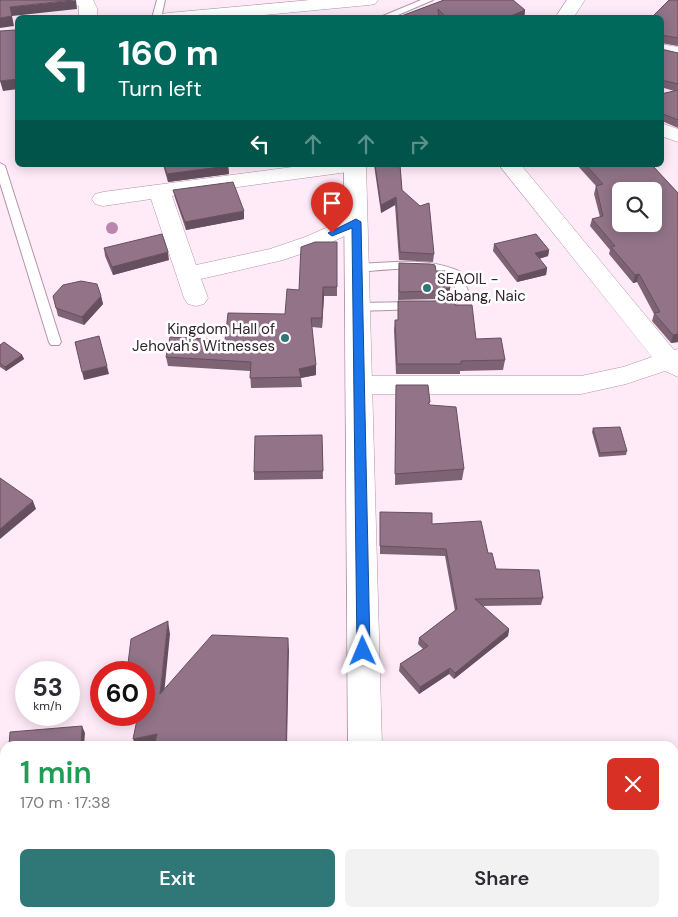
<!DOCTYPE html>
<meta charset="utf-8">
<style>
:root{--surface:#fff;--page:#f2f2f3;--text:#2b2b33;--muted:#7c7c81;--accent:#2f7877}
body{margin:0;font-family:"DM Sans",sans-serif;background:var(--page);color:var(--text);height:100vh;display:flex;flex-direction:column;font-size:19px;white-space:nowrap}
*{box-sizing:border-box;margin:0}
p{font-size:16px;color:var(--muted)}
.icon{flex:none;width:28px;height:28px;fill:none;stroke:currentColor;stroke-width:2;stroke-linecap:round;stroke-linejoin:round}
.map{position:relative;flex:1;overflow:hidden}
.drawer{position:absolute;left:0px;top:741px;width:679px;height:176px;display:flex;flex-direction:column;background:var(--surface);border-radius:15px 15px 0 0;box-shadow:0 2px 12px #0003}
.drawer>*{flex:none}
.guide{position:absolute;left:15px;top:15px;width:649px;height:152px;border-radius:8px;box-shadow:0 2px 12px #0003;background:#00695c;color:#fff;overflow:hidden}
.buttons{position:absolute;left:612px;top:182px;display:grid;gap:10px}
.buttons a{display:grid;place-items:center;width:50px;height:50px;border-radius:8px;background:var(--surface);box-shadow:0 2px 12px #0003;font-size:25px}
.speed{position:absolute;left:15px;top:661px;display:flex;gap:10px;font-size:25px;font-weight:700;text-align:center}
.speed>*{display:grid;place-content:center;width:65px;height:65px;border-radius:50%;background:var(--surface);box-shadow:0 2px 12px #0003;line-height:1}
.speed small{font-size:12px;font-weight:400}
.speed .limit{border:8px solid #d22;background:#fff;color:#111}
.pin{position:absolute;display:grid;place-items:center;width:42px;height:42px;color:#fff;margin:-51px -21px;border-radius:50% 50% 50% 0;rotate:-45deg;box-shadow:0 0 5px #0007}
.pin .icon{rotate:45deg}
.me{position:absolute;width:55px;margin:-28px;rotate:359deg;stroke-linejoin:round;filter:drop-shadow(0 0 4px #0008)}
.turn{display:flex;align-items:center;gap:18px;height:105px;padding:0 20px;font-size:22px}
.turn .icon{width:65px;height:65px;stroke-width:2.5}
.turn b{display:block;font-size:35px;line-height:42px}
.lanes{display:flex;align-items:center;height:48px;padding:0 20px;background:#0003;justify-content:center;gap:25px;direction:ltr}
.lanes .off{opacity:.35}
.round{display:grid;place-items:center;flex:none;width:52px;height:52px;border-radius:8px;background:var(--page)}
.summary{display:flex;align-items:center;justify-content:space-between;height:85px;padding:0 20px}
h1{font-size:30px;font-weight:600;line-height:38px;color:#1e9e55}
.cta{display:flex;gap:10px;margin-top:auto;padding:10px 20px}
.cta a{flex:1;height:58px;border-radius:8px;background:var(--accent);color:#fff;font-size:20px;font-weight:600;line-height:58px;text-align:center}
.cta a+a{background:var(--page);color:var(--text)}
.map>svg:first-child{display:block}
</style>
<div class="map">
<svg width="678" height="917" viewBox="0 0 678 917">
<rect width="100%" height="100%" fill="#ffeaf8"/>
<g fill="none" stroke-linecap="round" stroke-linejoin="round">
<defs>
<path id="lane" d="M157 0H165L161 18H152Z
M421 0H433L391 18H378Z
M0 163 5 166 61 342 59 345H51L49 342 0 183Z
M395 262C418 261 440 262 461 272L468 291C460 303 447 312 433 308L431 305 433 302 448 299 456 291 452 277C423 263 388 270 357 272L351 268 357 264Z
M416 302 420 303 422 306 420 309 357 311 351 307 357 303Z"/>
<path id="street" d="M67 0H93L97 8V18H79V6L70 4Z
M567 0H585L573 18H555Z
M661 44 678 47V59L661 55Z
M661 123 678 129V142L661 136Z
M308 165H366L362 169 355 171 172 196 196 265 270 249 305 237 356 215 364 217 367 222 364 227 321 247 283 260 201 279 208 298 204 304 196 306 188 304 184 298 151 199 103 206 95 204 92 199 95 194 103 192Z
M499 165H521L674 350 678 349V377L665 371 626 384 581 394H358L349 391 345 385 349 379 358 376H581L623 367 652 357Z
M75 912H113V917H75Z"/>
<path id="primary" d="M310 0H378L375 4 369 5 233 18H159L162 14 168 13Z
M344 165H366L382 746H348Z
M351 912H389V917H351Z"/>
</defs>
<use href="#lane" stroke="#b393a8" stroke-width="2"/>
<use href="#street" stroke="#b393a8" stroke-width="1"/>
<use href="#primary" stroke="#b393a8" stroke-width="1"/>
<use href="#lane" fill="#fff" fill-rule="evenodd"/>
<use href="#street" fill="#fff" fill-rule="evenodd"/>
<use href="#primary" fill="#fff" fill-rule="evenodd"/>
</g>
<circle fill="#bb86ad" cx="112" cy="228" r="6"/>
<path fill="#7e6375" d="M444 0 525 10 524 18H396Z
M678 0V46L661 43V18Z
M661 49 678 53V128L662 121 661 94 674 91 661 87Z
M163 165H228L229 174 168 182Z
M374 165H400L402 190 434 254 433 262 399 260 395 205 381 213Z
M577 165H652L678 193V342L671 343 652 321 654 314 637 282 633 283 609 254 610 250 590 226 592 219 600 217 594 194 596 186Z
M173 190 244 219 186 230 175 198Z
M337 242V296H324L322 328 312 327 316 375 301 378 302 387 251 388 250 371 168 366 166 357 225 340 285 314 299 290Z
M494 244 549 250 548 256 539 259 547 268 546 275 517 282 493 251Z
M104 248 169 260 113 275 105 256Z
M399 263 436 271 450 288 449 296 439 299 398 300Z
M53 296H101L103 304 84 325 58 316Z
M455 305 476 339 505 360 503 370 460 371V374H396L394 330 395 320H398Z
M0 345 22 355 24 359 6 371 0 367Z
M396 385 430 402 429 405 464 469 462 480 395 485Z
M593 428 627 451 626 455 599 457 592 432Z
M322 435 323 479 254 480V472Z
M380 512 432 524 488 553 496 569 543 598 541 605 482 606 509 629 508 636 454 679 449 674 419 694 399 671 400 664 423 649 418 644 419 638 455 611 445 556 380 554Z"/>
<path fill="#66505f" d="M76 0 77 9 12 16 10 7Z
M525 10 524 18H506Z
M12 16 14 26 0 28V18Z
M18 79V89L3 91 0 81Z
M228 166 229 174 168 182 167 174Z
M396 197 395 205 381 213V205Z
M244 211V219L186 230 185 222Z
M549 250 548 256 534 260 535 253Z
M168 252 169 260 113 275 112 267Z
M547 268 546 275 517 282 518 276Z
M639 274 637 282 633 283 635 275Z
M323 287 324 296 322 328V318Z
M450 288 449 296 439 299V291Z
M101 296 103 304 84 325 82 317Z
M678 334V342L671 343 673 335Z
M22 355 24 359 6 371 5 367Z
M316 365V375L300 378 299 369Z
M107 366 109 374 84 380 82 372Z
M33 501 36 509 0 539V529Z
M168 621 170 634 163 705 160 694Z
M509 629 508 636 454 679 455 673Z
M288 638 289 650 287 746H286Z
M450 668 449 674 419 694 420 687Z
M82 726 85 733 84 746H81Z
M157 734 156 746H136L133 739Z"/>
<path fill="#927388" stroke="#66505f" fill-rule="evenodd" d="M0 0H73L10 7 12 16 0 18Z
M444 0H513L525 10 506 18H447L438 9 439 18H396Z
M669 0H678V38L661 35V48V18H651Z
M249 16V18H194V17Z
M15 30 18 42V79L0 81V31Z
M661 49 678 53V84L661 80Z
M678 90V120L663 114 661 115V94Z
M164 165H228V166L167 174Z
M375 165H400L402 190 420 206 429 203 434 254 400 252 396 197 381 205Z
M586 165H652L678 193V334L673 335 654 313 660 312 639 274 635 275 611 247 615 246 592 219 603 216 596 186 603 184ZM621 191H654V224H621Z
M233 182 244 211 185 222 173 190Z
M162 234 168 252 112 267 104 248Z
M536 234 549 250 535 253 547 268 518 276 494 244Z
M315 242H337V287H323L322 318H311L316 365 299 369 301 377 250 378 251 362 166 357 170 337 225 340 228 313 285 314 287 289 299 290 301 247Z
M399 263 430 264 435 265 436 271H445L450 288 439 291 399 292Z
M81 281 97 284 101 296 82 317 56 308 53 296 63 285Z
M453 297 455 305H472L476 339 501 338 505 360 461 361V364H397L395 320H398V301H441Z
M99 336 107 366 82 372 75 342Z
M4 342 22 355 5 367 0 363V345Z
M396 385H428L430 402 428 403 430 405 456 407 464 469 395 474Z
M620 427 627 451 600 453 593 428Z
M322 435 323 471 254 472 255 436Z
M0 478 33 501 0 529Z
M380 512 432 513V524L481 521 488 553H492L496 569 539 570 543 598 475 599 509 629 455 673 450 668 420 687 400 664 428 646 419 638 457 609 446 549 380 546Z
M168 621 160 694 212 635 288 638 286 746H154L157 734 133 739 138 715H144V688L145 683 144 684V672H127L131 639Z
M82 726 81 746H9L10 732Z
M205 912H281V917H205Z"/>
<path fill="#1a73e8" stroke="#114b97" d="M356 219 361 222 370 651 368 655 363 657 359 655 357 651 352 228 332 236 328 233Z"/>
<g fill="#2f7877" stroke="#fff" stroke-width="2">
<circle cx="427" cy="288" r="5"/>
<circle cx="285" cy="338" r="5"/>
</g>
<g text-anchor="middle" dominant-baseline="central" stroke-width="5" stroke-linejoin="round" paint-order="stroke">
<g font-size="15" fill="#33262f" stroke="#fff" text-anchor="start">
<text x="437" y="279">SEAOIL -<tspan x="437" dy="17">Sabang, Naic</tspan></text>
<text x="275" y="329" text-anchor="end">Kingdom Hall of<tspan x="275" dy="17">Jehovah's Witnesses</tspan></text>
</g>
</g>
</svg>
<div class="buttons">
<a><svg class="icon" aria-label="search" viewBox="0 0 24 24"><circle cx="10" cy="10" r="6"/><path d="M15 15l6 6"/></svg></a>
</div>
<div class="speed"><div>53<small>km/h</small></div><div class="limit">60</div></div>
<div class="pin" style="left:332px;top:233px;background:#d93025"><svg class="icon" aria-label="arrive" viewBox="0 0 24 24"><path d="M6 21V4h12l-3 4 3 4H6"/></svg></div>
<svg class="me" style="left:363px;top:651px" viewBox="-20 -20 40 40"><path d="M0-17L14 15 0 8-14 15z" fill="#1a73e8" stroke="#fff" stroke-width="4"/></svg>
<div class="guide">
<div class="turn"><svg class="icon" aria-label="left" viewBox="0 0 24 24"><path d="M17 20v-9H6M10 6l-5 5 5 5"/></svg><div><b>160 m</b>Turn left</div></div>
<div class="lanes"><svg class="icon" aria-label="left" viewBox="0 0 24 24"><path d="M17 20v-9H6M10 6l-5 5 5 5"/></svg><svg class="icon off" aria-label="ahead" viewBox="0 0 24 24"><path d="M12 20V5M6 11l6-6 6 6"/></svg><svg class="icon off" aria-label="ahead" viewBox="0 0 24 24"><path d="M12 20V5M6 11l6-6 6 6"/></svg><svg class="icon off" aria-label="right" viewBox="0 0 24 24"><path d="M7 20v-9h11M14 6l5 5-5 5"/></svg></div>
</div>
<section class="drawer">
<div class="summary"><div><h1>1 min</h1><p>170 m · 17:38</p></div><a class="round" style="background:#d93025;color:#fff"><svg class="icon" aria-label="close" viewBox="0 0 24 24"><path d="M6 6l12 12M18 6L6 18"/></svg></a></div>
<div class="cta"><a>Exit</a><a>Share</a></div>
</section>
</div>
